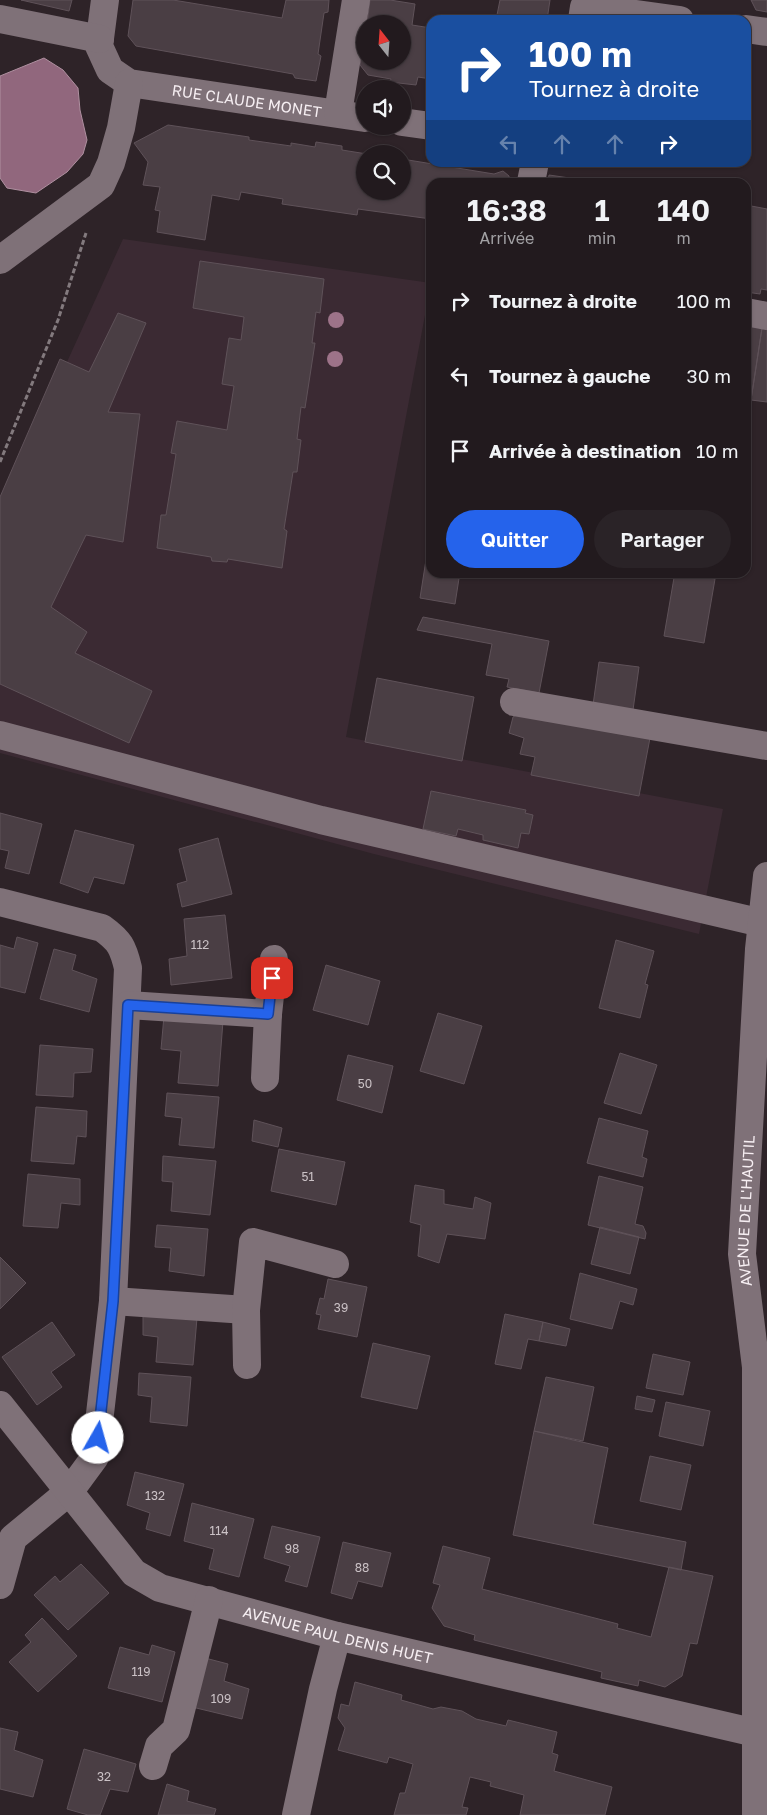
<!DOCTYPE html>
<html lang="fr">
<meta charset="utf-8">
<style>
:root{--surface:#221a1e;--page:#2a2327;--text:#f1f3f6;--muted:#a2a1a4;--line:#3f383c;--accent:#2563eb}
body{margin:0;font-family:"Golos Text",sans-serif;background:var(--page);color:var(--text);height:100vh;display:flex;flex-direction:column;font-size:19px;white-space:nowrap}
*{box-sizing:border-box;margin:0}
p{font-size:16px;color:var(--muted)}
.icon{flex:none;width:28px;height:28px;fill:none;stroke:currentColor;stroke-width:2;stroke-linecap:round;stroke-linejoin:round}
.map{position:relative;flex:1;overflow:hidden}
.sheet{position:absolute;left:426px;top:178px;width:325px;height:400px;display:flex;flex-direction:column;background:var(--surface);border-radius:15px;box-shadow:0 1px 4px #0004,0 0 0 1px var(--line)}
.sheet>*{flex:none}
.top-card{position:absolute;left:426px;top:15px;width:325px;height:152px;border-radius:15px;box-shadow:0 1px 4px #0004,0 0 0 1px var(--line);background:#1a4fa0;color:#fff;overflow:hidden}
.needle{width:32px;rotate:343deg}
.controls{position:absolute;left:356px;top:15px;display:grid;gap:10px}
.controls a{display:grid;place-items:center;width:55px;height:55px;border-radius:50%;background:var(--surface);box-shadow:0 1px 4px #0004,0 0 0 1px var(--line);font-size:25px}
.pin{position:absolute;display:grid;place-items:center;width:42px;height:42px;color:#fff;margin:-21px;border-radius:10px;box-shadow:0 2px 8px #0006}
.me{position:absolute;width:55px;margin:-28px;rotate:7deg;stroke-linejoin:round;filter:drop-shadow(0 0 4px #0008)}
.turn{display:flex;align-items:center;gap:18px;height:105px;padding:0 20px;font-size:22px}
.turn .icon{width:65px;height:65px;stroke-width:2.5}
.turn b{display:block;font-size:35px;line-height:42px}
.lanes{display:flex;align-items:center;height:48px;padding:0 20px;background:#0003;justify-content:center;gap:25px;direction:ltr}
.lanes .off{opacity:.35}
.eta{display:flex;justify-content:space-evenly;align-items:center;height:85px;text-align:center}
.eta b{font-size:30px;font-weight:600;line-height:35px}
.cta{display:flex;gap:10px;margin-top:auto;padding:10px 20px}
.cta a{flex:1;height:58px;border-radius:30px;background:var(--accent);color:#fff;font-size:20px;font-weight:600;line-height:58px;text-align:center}
.cta a+a{background:var(--page);color:var(--text)}
ul{padding:0;list-style:none}
li{display:flex;align-items:center;gap:15px;height:75px;padding:0 20px}
li div{flex:1}
li b{display:block;font-size:19px}
li em{font-style:normal}
.map>svg:first-child{display:block}
</style>
<div class="map">
<svg width="767" height="1815" viewBox="0 0 767 1815">
<rect width="100%" height="100%" fill="#2e2328"/>
<path fill="#3b2a33" d="M123 239 431 283 346 737 723 809 699 934 374 854 0 753V509Z"/>
<path fill="#91677d" stroke="#af90a0" d="M44 58 63 70 78 88 80 110 87 140 83 154 67 172 36 193 7 188 0 178V76Z"/>
<path fill="#4a3e44" stroke="#5f5259" d="M21 0H72L69 11Z
M133 0H173L282 18 286 0H329L328 12 324 13 318 54 321 56 316 81 295 78 293 74 136 46 128 36Z
M370 0H390L415 4 412 25 431 28V79L418 77 416 85 390 82 391 79 368 75 360 65 365 35V61H402V24H367Z
M500 0H550L547 20H496Z
M751 0H767V12L756 10Z
M168 125 249 137V140L291 146V143L315 147 316 142 342 146V150L367 154H365V191H402V159L494 174 503 171 509 176V182H431V219L358 209 357 215 282 204 283 199 241 192 239 200 212 195 205 240 157 232 160 211 155 210 160 187 143 185 148 162 134 143Z
M549 175 597 182H548Z
M746 205 767 209V290L761 289 760 294 746 292Z
M200 261 324 279 320 313 316 312 312 343H315L305 408 301 407 297 439 301 440 297 472H293L284 529 287 531 282 568 228 559 227 562 212 561 211 557 157 548 161 515H166L176 454 171 453 177 421 227 430 234 386 222 384 229 338 241 340 244 317 193 308Z
M118 313 146 323 108 412 140 414 123 542 86 535 51 607 87 632 75 653 152 691 129 743 0 684V497L60 359 89 372Z
M746 326 762 328 751 400 746 399Z
M762 328 767 329V402L751 400Z
M431 528V572H460L455 604 420 598Z
M675 572 715 579 704 643 664 636Z
M423 617 549 641 539 693 507 687 509 679 486 675 492 644 417 630Z
M599 662 639 667 633 710 593 705Z
M377 678 474 697 462 761 365 742Z
M520 713 650 738 639 796 531 775 535 757 520 754 524 738 509 733 513 717Z
M431 791 526 810 525 813 533 815 529 834 521 833 518 848 483 840V835L458 829 456 836 423 829Z
M0 813 42 824 29 874 5 868 9 851 0 849Z
M75 830 134 845 124 884 94 877 88 893 60 883Z
M218 838 232 894 182 907 177 884 187 881 179 849Z
M225 915 232 978 171 985 169 959 187 956 184 919Z
M17 937 38 943 25 993 0 987V945L14 949Z
M616 940 654 951 645 984 648 985 640 1018 599 1008Z
M54 949 76 955 72 970 97 979 89 1012 40 999Z
M326 965 380 981 368 1025 313 1010Z
M438 1013 482 1026 464 1084 420 1071Z
M164 1016 223 1021 218 1086 178 1083 181 1051 161 1049Z
M40 1045 93 1049 91 1072 74 1073 73 1097 36 1095Z
M620 1053 657 1065 641 1114 604 1103Z
M348 1055 393 1066 382 1113 337 1100Z
M167 1093 219 1097 214 1148 179 1145 182 1118 165 1116Z
M36 1107 87 1111 86 1137 77 1136 74 1164 31 1161Z
M599 1118 648 1131 642 1157 647 1159 643 1177 587 1163Z
M254 1120 282 1128 278 1147 252 1141Z
M279 1149 345 1162 336 1205 271 1191Z
M163 1156 216 1161 210 1215 171 1211 173 1182 162 1181Z
M28 1174 80 1179V1205L61 1203 58 1228 23 1226Z
M599 1176 643 1187 635 1224 643 1226 646 1233 645 1239 588 1225Z
M415 1185 444 1190V1204L473 1209 475 1197 491 1203 485 1239 447 1234 439 1263 418 1256 421 1225 410 1222Z
M157 1225 208 1229 204 1276 169 1271 171 1248 155 1247Z
M600 1227 639 1237 630 1274 591 1264Z
M0 1257 26 1283 0 1309Z
M580 1273 637 1289 633 1305 620 1301 612 1329 570 1319Z
M328 1279 367 1287 357 1337 318 1329 321 1315 316 1314 320 1298 324 1299Z
M143 1314 197 1318 193 1365 156 1362 158 1337 143 1335Z
M505 1314 543 1322 539 1341 528 1339 521 1369 495 1364Z
M52 1322 75 1355 51 1372 62 1387 37 1405 2 1357Z
M543 1322 570 1329 566 1346 539 1341Z
M373 1343 430 1356 417 1409 361 1397Z
M653 1354 690 1362 683 1395 646 1388Z
M139 1373 191 1377 187 1426 150 1422 152 1397 138 1395Z
M546 1377 594 1387 583 1441 534 1431Z
M637 1396 655 1400 652 1412 635 1409Z
M666 1402 710 1411 703 1446 659 1436Z
M534 1431 608 1448 593 1524 686 1542 681 1570 513 1535Z
M650 1456 691 1465 681 1510 640 1501Z
M135 1472 184 1484 170 1536 146 1529 150 1513 127 1505Z
M192 1503 254 1519 239 1577 209 1569 214 1549 184 1541Z
M272 1526 320 1537 307 1587 285 1581 290 1566 264 1558Z
M343 1542 391 1553 382 1587 358 1581 352 1599 331 1593Z
M443 1546 490 1558 482 1589 618 1624 617 1628 651 1637 669 1567 713 1576 697 1644 690 1643 682 1676 665 1687 639 1680 638 1686 601 1678 602 1672 474 1640 475 1635 444 1626 432 1608 440 1585 433 1583Z
M81 1564 109 1593 68 1630 34 1595 55 1576 60 1582Z
M42 1618 77 1656 38 1692 9 1662 31 1642 25 1635Z
M152 1645 175 1652 162 1702 108 1688 120 1647 149 1655Z
M205 1658 228 1664 224 1681 249 1689 242 1719 192 1707Z
M355 1682 402 1695 401 1700 433 1709 441 1707 462 1711 476 1719 506 1726 508 1720 557 1732 552 1753 558 1755 554 1771 612 1787 605 1815H520L524 1795 490 1786 491 1782 470 1777 462 1807 468 1808 466 1815H394L400 1793H405L413 1764 389 1757 387 1763 338 1750 345 1728 338 1718 341 1704 349 1706Z
M0 1728 18 1732 14 1750 43 1760 33 1797 0 1789Z
M84 1749 136 1764 128 1792 110 1789 100 1815H88L67 1809Z
M167 1784 189 1791 187 1801 216 1809 214 1815H158Z"/>
<g fill="none" stroke-linecap="round" stroke-linejoin="round">
<path stroke="#837a7e" stroke-width="3" stroke-dasharray="5 2.5" stroke-linecap="butt" d="M0 462 58 320 86 233"/>
<g stroke="#7f7178" stroke-width="28">
<path id="s1" d="M105 0 99 46 110 70 129 83 365 118"/>
<path d="M0 19 100 39"/>
<path d="M582 20 584 7 680 20"/>
<path d="M746 29 767 32"/>
<path d="M338 113 356 0"/>
<path d="M402 122 431 126"/>
<path d="M531 182 535 162"/>
<path d="M0 260 101 185 111 163 121 128 129 83"/>
<path d="M746 312 767 316"/>
<path d="M514 702 767 746"/>
<path d="M0 735 321 820 762 923"/>
<path d="M0 902 102 928C120 941 123 947 128 968L113 1301 95 1457 70 1491 13 1538 0 1585"/>
<path d="M128 1005 268 1014"/>
<path d="M265 1078 268 1014 274 959"/>
<path d="M113 1301 246 1310"/>
<path d="M247 1365 246 1310 253 1242 335 1264"/>
<path id="s2" d="M0 1405 134 1573 160 1588 337 1636 756 1733"/>
<path d="M153 1766 159 1746 176 1730 209 1600"/>
<path d="M296 1815 323 1689 337 1636"/>
<path id="s3" d="M756 1815V1367L742 1254 759 949 767 876"/>
</g>
</g>
<g fill="#9d7389">
<circle cx="336" cy="320" r="8"/>
<circle cx="335" cy="359" r="8"/>
</g>
<g fill="none" stroke-linecap="round" stroke-linejoin="round">
<defs>
<path id="route" d="M98 1438 113 1301 128 1005 268 1014 272 978"/>
</defs>
<use href="#route" stroke="#184099" stroke-width="12"/>
<use href="#route" stroke="#2563eb" stroke-width="9"/>
</g>
<g text-anchor="middle" dominant-baseline="central" stroke-width="4" stroke-linejoin="round" paint-order="stroke">
<g font-size="12" fill="#cbc2c6">
<text x="200" y="944">112</text>
<text x="365" y="1083">50</text>
<text x="308" y="1176">51</text>
<text x="341" y="1307">39</text>
<text x="155" y="1495">132</text>
<text x="219" y="1530">114</text>
<text x="292" y="1548">98</text>
<text x="362" y="1567">88</text>
<text x="141" y="1671">119</text>
<text x="221" y="1698">109</text>
<text x="104" y="1776">32</text>
</g>
<g font-size="15" fill="#f6eef2" stroke="#130e10">
<text stroke="none"><textPath href="#s1" startOffset="215">RUE CLAUDE MONET</textPath></text>
<text stroke="none"><textPath href="#s3" startOffset="605">AVENUE DE L'HAUTIL</textPath></text>
<text stroke="none"><textPath href="#s2" startOffset="429">AVENUE PAUL DENIS HUET</textPath></text>
</g>
</g>
</svg>
<div class="controls">
<a><svg class="needle" viewBox="-14 -14 28 28"><path d="M0-13l5 13h-10z" fill="#e53935"/><path d="M0 13l5-13h-10z" fill="#a2a1a4"/></svg></a>
<a><svg class="icon" aria-label="sound" viewBox="0 0 24 24"><path d="M4 9h4l5-4v14l-5-4H4zM17 9q2 3 0 6"/></svg></a>
<a><svg class="icon" aria-label="search" viewBox="0 0 24 24"><circle cx="10" cy="10" r="6"/><path d="M15 15l6 6"/></svg></a>
</div>
<div class="pin" style="left:272px;top:978px;background:#d93025"><svg class="icon" aria-label="arrive" viewBox="0 0 24 24"><path d="M6 21V4h12l-3 4 3 4H6"/></svg></div>
<svg class="me" style="left:98px;top:1438px" viewBox="-20 -20 40 40"><circle r="19" fill="#fff"/><path d="M0-13L10 11 0 6-10 11z" fill="#2563eb"/></svg>
<div class="top-card">
<div class="turn"><svg class="icon" aria-label="right" viewBox="0 0 24 24"><path d="M7 20v-9h11M14 6l5 5-5 5"/></svg><div><b>100 m</b>Tournez à droite</div></div>
<div class="lanes"><svg class="icon off" aria-label="left" viewBox="0 0 24 24"><path d="M17 20v-9H6M10 6l-5 5 5 5"/></svg><svg class="icon off" aria-label="ahead" viewBox="0 0 24 24"><path d="M12 20V5M6 11l6-6 6 6"/></svg><svg class="icon off" aria-label="ahead" viewBox="0 0 24 24"><path d="M12 20V5M6 11l6-6 6 6"/></svg><svg class="icon" aria-label="right" viewBox="0 0 24 24"><path d="M7 20v-9h11M14 6l5 5-5 5"/></svg></div>
</div>
<section class="sheet">
<div class="eta">
<div><b>16:38</b><p>Arrivée</p></div>
<div><b>1</b><p>min</p></div>
<div><b>140</b><p>m</p></div>
</div>
<ul>
<li><svg class="icon" aria-label="right" viewBox="0 0 24 24"><path d="M7 20v-9h11M14 6l5 5-5 5"/></svg><div><b>Tournez à droite</b></div><em>100 m</em></li>
<li><svg class="icon" aria-label="left" viewBox="0 0 24 24"><path d="M17 20v-9H6M10 6l-5 5 5 5"/></svg><div><b>Tournez à gauche</b></div><em>30 m</em></li>
<li><svg class="icon" aria-label="arrive" viewBox="0 0 24 24"><path d="M6 21V4h12l-3 4 3 4H6"/></svg><div><b>Arrivée à destination</b></div><em>10 m</em></li>
</ul>
<div class="cta"><a>Quitter</a><a>Partager</a></div>
</section>
</div>
